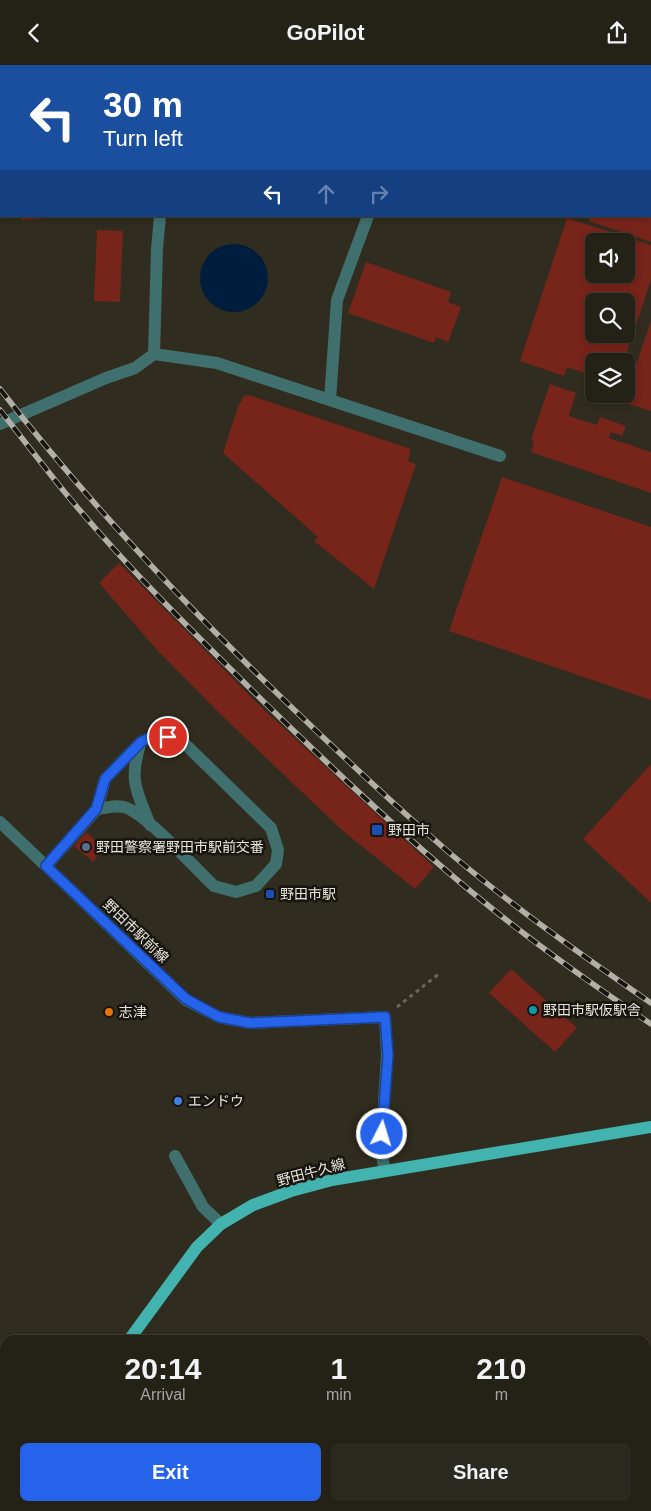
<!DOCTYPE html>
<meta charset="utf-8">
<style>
:root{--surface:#242117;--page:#2c2920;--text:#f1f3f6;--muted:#a3a3a1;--line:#413e36;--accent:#2563eb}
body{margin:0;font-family:Helvetica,"Noto Sans JP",sans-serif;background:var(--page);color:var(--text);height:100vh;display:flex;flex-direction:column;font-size:19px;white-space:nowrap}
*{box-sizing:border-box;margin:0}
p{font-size:16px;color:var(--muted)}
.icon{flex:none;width:28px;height:28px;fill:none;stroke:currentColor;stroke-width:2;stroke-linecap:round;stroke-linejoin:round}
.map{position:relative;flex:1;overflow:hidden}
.sheet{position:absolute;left:0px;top:1270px;width:651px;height:176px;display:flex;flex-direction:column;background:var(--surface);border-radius:15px 15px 0 0;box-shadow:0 2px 8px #0003,0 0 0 1px var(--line)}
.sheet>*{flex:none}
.banner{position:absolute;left:0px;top:0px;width:651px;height:152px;box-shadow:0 2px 8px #0003,0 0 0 1px var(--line);background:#1a4fa0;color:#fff;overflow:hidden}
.fabs{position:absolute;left:585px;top:168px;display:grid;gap:10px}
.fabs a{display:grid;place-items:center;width:50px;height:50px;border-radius:8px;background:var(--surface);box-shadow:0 2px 8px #0003,0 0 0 1px var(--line);font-size:25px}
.pin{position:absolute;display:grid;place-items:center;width:42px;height:42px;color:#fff;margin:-21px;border:2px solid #fff;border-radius:50%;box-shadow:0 1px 5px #0007}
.me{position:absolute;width:55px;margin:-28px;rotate:5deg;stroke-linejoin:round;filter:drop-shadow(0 0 4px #0008)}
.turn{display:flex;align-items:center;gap:18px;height:105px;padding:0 20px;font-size:22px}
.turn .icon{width:65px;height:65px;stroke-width:2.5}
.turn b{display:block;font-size:35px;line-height:42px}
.lanes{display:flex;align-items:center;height:48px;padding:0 20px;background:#0003;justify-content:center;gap:25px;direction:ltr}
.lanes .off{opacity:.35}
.eta{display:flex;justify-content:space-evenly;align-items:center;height:85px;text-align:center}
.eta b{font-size:30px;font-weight:800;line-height:35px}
.button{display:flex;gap:10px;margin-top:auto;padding:10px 20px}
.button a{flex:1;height:58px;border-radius:8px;background:var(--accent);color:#fff;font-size:20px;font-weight:800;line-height:58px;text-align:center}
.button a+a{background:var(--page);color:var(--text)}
header{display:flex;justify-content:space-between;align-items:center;height:65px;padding:0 20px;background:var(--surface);font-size:22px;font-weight:800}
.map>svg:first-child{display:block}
</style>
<header><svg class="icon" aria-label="back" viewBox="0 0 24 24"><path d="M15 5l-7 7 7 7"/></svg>GoPilot<svg class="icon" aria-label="share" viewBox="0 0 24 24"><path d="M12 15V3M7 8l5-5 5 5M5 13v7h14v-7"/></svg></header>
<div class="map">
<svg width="651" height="1446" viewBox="0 0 651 1446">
<rect width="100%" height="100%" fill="#302c1f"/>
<path fill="#001d3d" d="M200 213a34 34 0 1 1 68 0a34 34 0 1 1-68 0Z"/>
<path fill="#77241a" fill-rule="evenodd" d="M21 151H46V153L22 155Z
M591 151H651V177L589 156Z
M567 153 651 180V215L624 296H594V311L567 302 564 311 520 296ZM594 176H626V209H594ZM594 236H626V269H594Z
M97 165 123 166 120 237 94 236Z
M366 197 451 227 448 237 461 242 448 277 436 272 434 278 348 248Z
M651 256V346L619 336 622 329H626V316L630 318Z
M550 319 576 328 569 351 597 360 600 352 626 361 622 371 611 367 609 373 651 387V428L531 387 534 376 531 375Z
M249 330 411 384 408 396 416 399 374 524 314 476 318 472 223 388 238 342 244 331Z
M502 412 651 462V635L449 566Z
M119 498 261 642 434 802 415 824 343 766 220 649 156 584 99 518Z
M651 699V838L583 774Z
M86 767 104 783 93 797 74 781Z
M511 904 577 963 555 987 489 928Z
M263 1441H283V1446H263Z
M444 1441 463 1442V1446H444Z"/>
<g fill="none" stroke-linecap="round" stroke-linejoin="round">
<path stroke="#69655a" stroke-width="3" stroke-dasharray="4 4" stroke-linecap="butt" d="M397 942 440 908"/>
<path stroke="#40706e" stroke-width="12" d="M170 1V0
M650 119H651
M154 289 157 184 160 151
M330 335 337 235 368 151
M0 359 106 313 135 303 154 289 217 298 500 391
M140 679C129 717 136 724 150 760
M0 757 186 935 219 952 250 958 385 952 387 990 381 1086 385 1106
M46 801 97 744 105 714 141 677 153 671 168 672 184 678 271 763 278 785 276 799 256 821 236 827 214 821C194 802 150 753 127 743 117 739 107 743 97 744
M175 1091 203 1142 221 1159"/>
<path stroke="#43b3af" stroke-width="12" d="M129 1275 197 1182 221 1159 253 1140 291 1126 332 1115 651 1062
M0 1422 5 1420"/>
<defs>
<path id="rail" d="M0 324C86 435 182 537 283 634 338 687 394 740 452 790 515 843 583 891 651 938
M0 345C22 373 44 402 67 430 128 504 198 572 266 639 338 709 412 779 490 842 542 884 596 922 651 959"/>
</defs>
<use href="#rail" stroke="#b2afa6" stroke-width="5.5"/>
<use href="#rail" stroke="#17150f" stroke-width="4" stroke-dasharray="11" stroke-linecap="butt"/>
</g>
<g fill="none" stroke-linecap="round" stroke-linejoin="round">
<defs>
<path id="route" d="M168 672 153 671 141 677 105 714 96 744 46 801 186 934 219 952 250 958 385 952 388 990 382 1069"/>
</defs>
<use href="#route" stroke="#184099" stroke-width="12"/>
<use href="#route" stroke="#2563eb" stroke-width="9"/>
</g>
<g fill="#1a4fb4" stroke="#17150f" stroke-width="2">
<rect x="371" y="759" width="12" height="12" rx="2.5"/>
<rect x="265" y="824" width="10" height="10" rx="2.5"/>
</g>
<circle fill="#5c6f8a" stroke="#17150f" stroke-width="2" cx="86" cy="782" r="5"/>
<circle fill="#0f9aa8" stroke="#17150f" stroke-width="2" cx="533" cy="945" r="5"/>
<circle fill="#e8710a" stroke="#17150f" stroke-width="2" cx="109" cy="947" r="5"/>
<circle fill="#3f7fe0" stroke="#17150f" stroke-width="2" cx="178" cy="1036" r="5"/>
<g text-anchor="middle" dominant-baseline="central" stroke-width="5" stroke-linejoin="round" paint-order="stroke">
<g font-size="14" fill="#e8e5dd" stroke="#17150f" text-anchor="start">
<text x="388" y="765">野田市</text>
<text x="96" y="782">野田警察署野田市駅前交番</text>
<text x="280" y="829">野田市駅</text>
<text x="543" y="945">野田市駅仮駅舎</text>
<text x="119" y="947">志津</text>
<text x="188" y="1036">エンドウ</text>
</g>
<g font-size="14" fill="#e8e5dd" stroke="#17150f">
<text transform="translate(136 866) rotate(44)">野田市駅前線</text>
<text transform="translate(311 1107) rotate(-15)">野田牛久線</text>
</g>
</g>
</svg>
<div class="fabs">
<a><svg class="icon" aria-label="sound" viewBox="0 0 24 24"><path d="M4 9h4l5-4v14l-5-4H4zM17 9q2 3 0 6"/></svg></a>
<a><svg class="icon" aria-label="search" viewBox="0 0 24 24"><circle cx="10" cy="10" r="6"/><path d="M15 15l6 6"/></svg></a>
<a><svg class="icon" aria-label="layers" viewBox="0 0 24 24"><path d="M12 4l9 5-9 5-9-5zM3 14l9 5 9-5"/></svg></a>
</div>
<div class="pin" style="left:168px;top:672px;background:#d93025"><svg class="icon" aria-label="arrive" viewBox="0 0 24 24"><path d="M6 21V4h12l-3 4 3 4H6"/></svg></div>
<svg class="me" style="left:382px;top:1069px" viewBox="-20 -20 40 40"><circle r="17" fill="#2563eb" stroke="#fff" stroke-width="3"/><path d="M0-11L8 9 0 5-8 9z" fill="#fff"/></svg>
<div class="banner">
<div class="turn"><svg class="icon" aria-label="left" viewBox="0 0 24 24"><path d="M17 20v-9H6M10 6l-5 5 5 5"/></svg><div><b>30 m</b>Turn left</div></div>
<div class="lanes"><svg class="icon" aria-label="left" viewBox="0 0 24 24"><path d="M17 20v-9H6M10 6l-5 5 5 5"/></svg><svg class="icon off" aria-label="ahead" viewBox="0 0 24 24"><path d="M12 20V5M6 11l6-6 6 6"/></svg><svg class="icon off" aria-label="right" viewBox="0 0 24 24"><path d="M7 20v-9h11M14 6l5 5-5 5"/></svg></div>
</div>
<section class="sheet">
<div class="eta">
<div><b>20:14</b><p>Arrival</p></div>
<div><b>1</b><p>min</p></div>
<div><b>210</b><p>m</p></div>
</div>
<div class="button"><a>Exit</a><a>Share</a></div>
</section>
</div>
